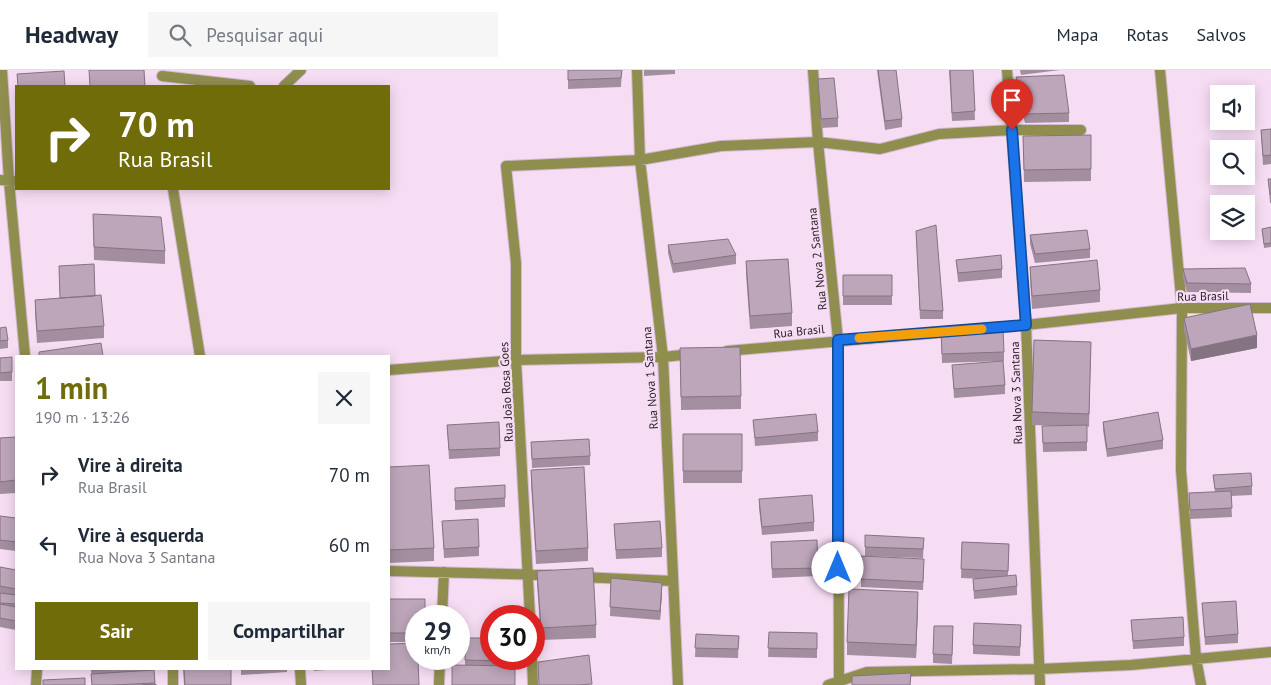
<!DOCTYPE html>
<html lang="pt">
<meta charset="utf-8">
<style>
:root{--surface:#fff;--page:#f6f6f7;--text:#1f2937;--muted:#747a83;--line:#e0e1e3;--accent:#6f6c09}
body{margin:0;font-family:"PT Sans",sans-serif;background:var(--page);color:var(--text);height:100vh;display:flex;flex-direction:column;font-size:19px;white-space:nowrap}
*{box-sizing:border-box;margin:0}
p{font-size:16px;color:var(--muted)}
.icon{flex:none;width:28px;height:28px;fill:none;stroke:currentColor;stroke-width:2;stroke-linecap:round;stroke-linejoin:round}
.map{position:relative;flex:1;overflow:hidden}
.sheet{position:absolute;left:15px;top:285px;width:375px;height:315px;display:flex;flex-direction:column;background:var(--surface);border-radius:0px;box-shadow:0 2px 12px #0003}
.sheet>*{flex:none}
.hud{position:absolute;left:15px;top:15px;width:375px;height:105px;border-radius:0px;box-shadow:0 2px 12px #0003;background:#6f6c09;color:#fff;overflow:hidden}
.tools{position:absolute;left:1210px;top:15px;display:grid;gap:10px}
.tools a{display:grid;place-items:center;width:45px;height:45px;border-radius:0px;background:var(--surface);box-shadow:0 2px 12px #0003;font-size:25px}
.speed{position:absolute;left:405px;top:535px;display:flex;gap:10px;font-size:25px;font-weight:700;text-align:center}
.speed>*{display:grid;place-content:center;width:65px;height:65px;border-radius:50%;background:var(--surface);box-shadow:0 2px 12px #0003;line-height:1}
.speed small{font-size:12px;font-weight:400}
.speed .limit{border:8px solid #d22;background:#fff;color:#111}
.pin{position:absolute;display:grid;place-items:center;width:42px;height:42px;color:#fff;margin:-51px -21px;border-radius:50% 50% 50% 0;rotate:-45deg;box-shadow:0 0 5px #0007}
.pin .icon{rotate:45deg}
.me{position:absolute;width:55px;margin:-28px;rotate:0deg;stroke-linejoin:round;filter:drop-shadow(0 0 4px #0008)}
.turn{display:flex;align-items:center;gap:18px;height:105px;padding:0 20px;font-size:22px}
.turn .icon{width:65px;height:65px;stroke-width:2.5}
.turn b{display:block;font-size:35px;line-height:42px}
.round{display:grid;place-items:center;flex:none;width:52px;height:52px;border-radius:0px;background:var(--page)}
.summary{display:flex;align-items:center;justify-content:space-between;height:85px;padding:0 20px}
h1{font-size:30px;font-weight:800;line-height:38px;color:var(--accent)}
.button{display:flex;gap:10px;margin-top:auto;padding:10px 20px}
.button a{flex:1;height:58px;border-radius:0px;background:var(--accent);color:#fff;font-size:20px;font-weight:800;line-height:58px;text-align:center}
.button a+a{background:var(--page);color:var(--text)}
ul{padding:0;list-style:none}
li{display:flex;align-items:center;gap:15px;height:70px;padding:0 20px}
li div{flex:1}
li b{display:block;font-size:19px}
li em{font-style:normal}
header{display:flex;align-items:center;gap:30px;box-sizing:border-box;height:70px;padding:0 25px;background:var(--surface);border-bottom:1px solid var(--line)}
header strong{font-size:24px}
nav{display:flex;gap:28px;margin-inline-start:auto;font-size:18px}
.search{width:350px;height:45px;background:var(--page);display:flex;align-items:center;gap:12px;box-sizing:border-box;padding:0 18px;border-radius:0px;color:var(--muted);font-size:19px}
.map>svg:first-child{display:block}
</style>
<header>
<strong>Headway</strong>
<div class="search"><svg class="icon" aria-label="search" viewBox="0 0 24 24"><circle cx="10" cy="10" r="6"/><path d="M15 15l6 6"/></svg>Pesquisar aqui</div>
<nav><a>Mapa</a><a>Rotas</a><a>Salvos</a></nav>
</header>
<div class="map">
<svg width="1271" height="615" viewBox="0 0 1271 615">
<rect width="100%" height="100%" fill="#f7ddf4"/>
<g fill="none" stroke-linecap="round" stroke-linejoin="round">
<defs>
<path id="minor" d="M2 0 9 111 25 286
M637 0 640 90 663 287 678 615
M813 0 818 72 838 270 839 615
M1007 0 1026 255 1040 615
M1160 0 1182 238 1181 400 1196 588 1201 615
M162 6 250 16
M284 16 301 0
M0 110 16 111
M173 119 200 286
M727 281 1026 255 1182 238H1271
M389 300 516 290 663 287 692 284
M389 501 550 505
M580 507 673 511
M442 546 444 502
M530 546 516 290V193L506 96 640 90 721 76 818 72 880 79 939 64 1012 60H1081
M532 589 533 615
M173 599V615
M300 599 301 615
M36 615 37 599
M439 615 440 589
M828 615 867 602 1039 599 1131 595 1271 582"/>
</defs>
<use href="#minor" stroke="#d2bbd0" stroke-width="12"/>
<use href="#minor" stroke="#908e4f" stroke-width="10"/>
</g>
<path fill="#a38ea0" d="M568 0H622L621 17 568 19Z
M644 0H675V4L644 6Z
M877 0H896L902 49V57L885 60Z
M949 0H973L975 50 952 51Z
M1020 0H1060L1021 5Z
M1016 7 1069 43V52L1025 53 1016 15Z
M818 9 838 48V57L821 58Z
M1271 59V94L1263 95 1261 60Z
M1091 65V111L1024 112 1023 66Z
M1268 109H1271V133H1270Z
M93 144 165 181V194L94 190Z
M1271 157V177L1264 178 1262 159Z
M916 161 943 241V249H920Z
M1030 165 1090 179V188L1035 193 1030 174Z
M668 175 736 185V194L673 203 668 183Z
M956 190 1002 199V208L958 212Z
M746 191 792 243V256L750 259 746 204Z
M59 196 95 226 104 256V268L37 273 35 243V230L60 228Z
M1030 197 1100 220V232L1032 239 1030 209Z
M1183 199 1251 214V223L1187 222 1183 208Z
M843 205H892V235H843Z
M1184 248 1257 278 1191 291 1184 260Z
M0 258 8 270V278L0 279Z
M941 261 1004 282V291L942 293Z
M1034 270 1091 272 1089 357 1087 356V381L1043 382 1042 356H1060L1032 355Z
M680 278 741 326V339L681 340Z
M0 288 12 302V311H0Z
M952 295 1005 315V324L954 328Z
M753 350 818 362V371L755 376Z
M1103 352 1163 370V379L1107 387 1103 360Z
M447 355 500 378V386L449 389Z
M683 364H742V413H683Z
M16 367V423L0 424V368Z
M531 372 590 386V395L532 398Z
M389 397 434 478V491L389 493Z
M531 400 588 478V491L536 494 531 413Z
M1213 405 1252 416V425L1231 426 1232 447 1190 449 1189 423 1215 422Z
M455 418 505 428V437L455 440Z
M759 429 814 452V461L762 465 759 438Z
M0 446 16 448V481L0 479Z
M442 451 479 477V486L444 488Z
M614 454 662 478V487L616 489Z
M924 468 923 488 865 486V477Z
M771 472 818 498V506L772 508Z
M962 472 1009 474 1008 506 1017 516V525L974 529 973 509H982L961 508Z
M861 486 924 497 923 520 861 517Z
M0 497 16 500V560L0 557Z
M537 501 596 555V568L541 570 537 514Z
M611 508 662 522 660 550 610 546Z
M389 529 416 546V572H389Z
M1202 533 1238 564V573L1205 575Z
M918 535 916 588 847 585V572Z
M1131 550 1184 567V576L1133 579Z
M1021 555 1020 586 973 584V575Z
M769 562 817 563V588L768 587Z
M696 564 739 566 738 588 695 587Z
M953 565 952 594 933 593V584Z
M508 589V596L465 595V590Z
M91 599H151V600H154L155 614 156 615H92Z
M183 599H231V615H184Z
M241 599H287V602L241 605Z
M313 599H338L314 601Z"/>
<path fill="#847482" d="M1257 265V278L1191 291V279Z
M662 513V522L660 550V541Z
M918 522V535L916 588V575Z"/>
<path fill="#bda5ba" stroke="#847482" d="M89 0H144L145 16H90Z
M568 0H622L621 8 568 10Z
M878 0H896L902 49 885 51Z
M950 0H973L975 41 952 43Z
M64 1 65 16H18L17 4Z
M1064 5 1069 43 1025 44 1016 7Z
M834 8 838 48 821 49 818 9Z
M1271 59V85L1263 86 1261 60Z
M1091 65V99L1024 100 1023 66Z
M1268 109H1271V124H1270Z
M93 144 161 147 165 181 94 177Z
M936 155 943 241 920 240 916 161Z
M1271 157V173L1264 174 1262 159Z
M1087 160 1090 179 1035 184 1030 165Z
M728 169 736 185 673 194 668 175Z
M1001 185 1002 199 958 203 956 190Z
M788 189 792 243 750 246 746 191Z
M1097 190 1100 220 1032 226 1030 197Z
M94 194 95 226 60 228 59 196Z
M1245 198 1251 214 1187 213 1183 199Z
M843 205H892V226H843Z
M101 225 104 256 37 261 35 230Z
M1250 234 1257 265 1191 279 1184 248Z
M6 257 8 270 0 271V258Z
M1003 258 1004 282 942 284 941 261Z
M1034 270 1091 272 1089 344 1032 342Z
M101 273 103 286H39V282Z
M740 277 741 326 681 327 680 278Z
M12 287V302L0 303V288Z
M1003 291 1005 315 954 319 952 295Z
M1158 342 1163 370 1107 379 1103 352Z
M816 344 818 362 755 368 753 350Z
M499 352 500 378 449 380 447 355Z
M1087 355V372L1043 373 1042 356Z
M683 364H742V401H683Z
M16 367V410L0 412V368Z
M589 369 590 386 532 389 531 372Z
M429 395 434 478 389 480V397Z
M584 397 588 478 536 481 531 400Z
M1251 403 1252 416 1215 419 1213 405Z
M505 415V428L455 431V418Z
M1231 421 1232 438 1190 440 1189 423Z
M812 425 814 452 762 457 759 429Z
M0 446 16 448V472L0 470Z
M478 449 479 477 444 479 442 451Z
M660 451 662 478 616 480 614 454Z
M865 465 924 468 923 479 865 477Z
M817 470 818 498 772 499 771 472Z
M962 472 1009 474 1008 501 961 499Z
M861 486 924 489 923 512 861 509Z
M0 497 16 500V519L0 516Z
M593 498 596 555 541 558 537 501Z
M1016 505 1017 516 974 521 973 509Z
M611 508 662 513 660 541 610 537Z
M849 519 918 522 916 575 847 572Z
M0 523 16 525V534L0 533Z
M389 529H425V546H416V563H389Z
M1236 531 1238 564 1205 567 1202 533Z
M0 534 16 537V551L0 548Z
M1183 547 1184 567 1133 571 1131 550Z
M974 553 1021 555 1020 577 973 575Z
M934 556H953L952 585 933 584Z
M769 562 817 563V579L768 578Z
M696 564 739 566 738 579 695 578Z
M465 568H491V589H508V591L465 590Z
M416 573V589H418L419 615H373L372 599H389V574Z
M589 585 592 614 579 615H539L538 592Z
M452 595 515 596V615H452Z
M91 599H125L91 600Z
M184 599H231V615H185Z
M154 600 155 613 113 615H92L91 604Z
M911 603 910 615H852V606Z
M85 608V615H43V610Z
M156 614V615H142Z"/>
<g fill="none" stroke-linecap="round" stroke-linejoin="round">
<defs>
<path id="route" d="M838 498V270L1026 255 1012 60"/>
</defs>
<use href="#route" stroke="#114b97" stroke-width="12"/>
<use href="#route" stroke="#1a73e8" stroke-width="9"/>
<path stroke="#f59e0b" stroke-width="9" d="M859 268 982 259"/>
</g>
<g text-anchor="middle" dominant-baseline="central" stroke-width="4.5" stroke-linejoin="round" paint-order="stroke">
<g font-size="12" fill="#2b222a" stroke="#f7ddf4">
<text transform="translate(817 189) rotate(-96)">Rua Nova 2 Santana</text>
<text transform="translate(1203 226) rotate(-1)">Rua Brasil</text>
<text transform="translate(799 261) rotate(-6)">Rua Brasil</text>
<text transform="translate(650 308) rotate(-94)">Rua Nova 1 Santana</text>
<text transform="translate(506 322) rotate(-93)">Rua João Rosa Goes</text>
<text transform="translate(1016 323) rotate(-92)">Rua Nova 3 Santana</text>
</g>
</g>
</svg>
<div class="tools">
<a><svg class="icon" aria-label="sound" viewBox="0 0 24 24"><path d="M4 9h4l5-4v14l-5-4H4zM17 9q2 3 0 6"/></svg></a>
<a><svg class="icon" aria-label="search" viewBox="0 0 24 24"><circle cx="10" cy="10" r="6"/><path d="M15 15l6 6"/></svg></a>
<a><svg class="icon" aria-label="layers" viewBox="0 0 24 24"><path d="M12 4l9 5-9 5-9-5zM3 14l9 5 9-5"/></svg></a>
</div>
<div class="speed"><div>29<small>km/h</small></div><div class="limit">30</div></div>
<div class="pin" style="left:1012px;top:60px;background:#d93025"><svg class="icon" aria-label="arrive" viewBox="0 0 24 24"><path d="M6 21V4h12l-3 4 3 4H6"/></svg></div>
<svg class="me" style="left:838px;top:498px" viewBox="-20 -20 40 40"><circle r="19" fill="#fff"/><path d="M0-13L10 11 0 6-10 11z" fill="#1a73e8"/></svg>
<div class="hud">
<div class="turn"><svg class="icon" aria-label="right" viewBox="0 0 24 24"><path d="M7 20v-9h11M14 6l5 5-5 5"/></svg><div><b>70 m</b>Rua Brasil</div></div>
</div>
<section class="sheet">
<div class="summary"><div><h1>1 min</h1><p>190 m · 13:26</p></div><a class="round"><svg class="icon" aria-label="close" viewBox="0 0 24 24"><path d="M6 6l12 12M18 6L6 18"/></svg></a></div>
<ul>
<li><svg class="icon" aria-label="right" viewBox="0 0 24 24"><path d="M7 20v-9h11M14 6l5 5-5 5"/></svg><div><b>Vire à direita</b><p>Rua Brasil</p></div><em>70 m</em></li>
<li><svg class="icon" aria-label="left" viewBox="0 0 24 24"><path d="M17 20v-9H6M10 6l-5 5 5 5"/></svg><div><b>Vire à esquerda</b><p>Rua Nova 3 Santana</p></div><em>60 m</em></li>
</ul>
<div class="button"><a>Sair</a><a>Compartilhar</a></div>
</section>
</div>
